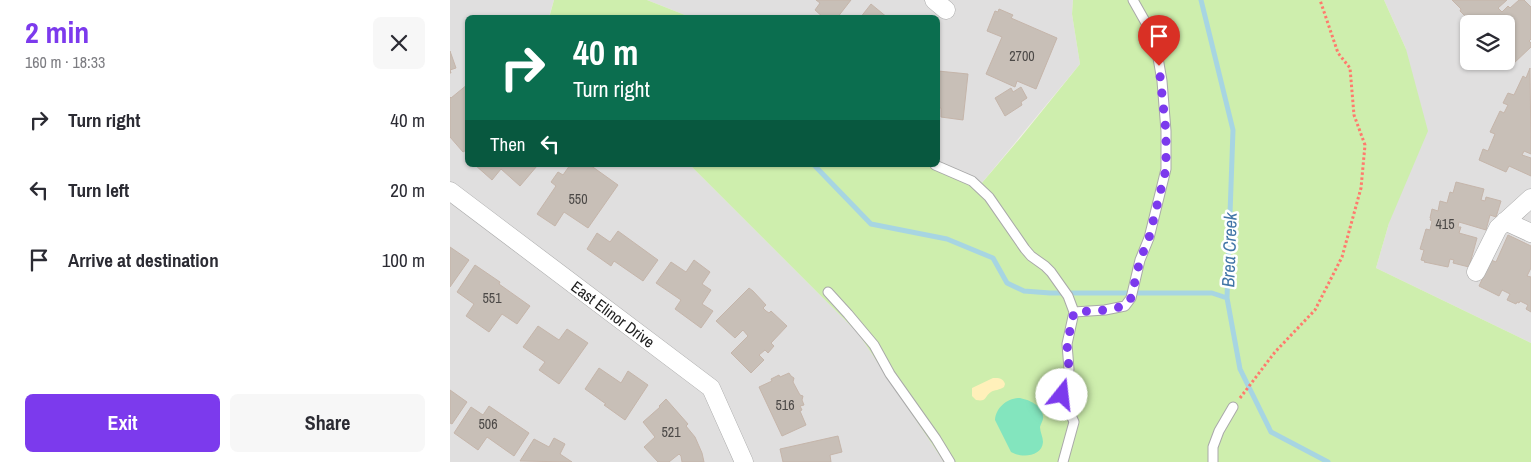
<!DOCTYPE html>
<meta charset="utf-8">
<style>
:root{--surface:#fff;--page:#f7f7f7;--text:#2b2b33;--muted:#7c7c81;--accent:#7c3aed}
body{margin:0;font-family:"Archivo Narrow",sans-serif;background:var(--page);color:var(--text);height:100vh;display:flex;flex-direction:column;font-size:19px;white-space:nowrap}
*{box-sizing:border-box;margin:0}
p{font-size:16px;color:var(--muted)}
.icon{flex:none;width:28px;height:28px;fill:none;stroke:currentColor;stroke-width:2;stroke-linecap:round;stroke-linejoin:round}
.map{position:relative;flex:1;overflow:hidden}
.sheet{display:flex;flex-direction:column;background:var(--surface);width:450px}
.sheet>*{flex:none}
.banner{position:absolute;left:15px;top:15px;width:475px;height:152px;border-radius:8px;box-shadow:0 1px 4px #0004;background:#0b6e4f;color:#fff;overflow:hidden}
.fabs{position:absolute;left:1010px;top:15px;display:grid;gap:10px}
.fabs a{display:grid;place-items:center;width:55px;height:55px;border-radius:8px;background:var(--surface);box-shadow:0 1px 4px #0004;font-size:25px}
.pin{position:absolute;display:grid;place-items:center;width:42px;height:42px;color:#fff;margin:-51px -21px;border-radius:50% 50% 50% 0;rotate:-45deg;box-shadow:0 0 5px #0007}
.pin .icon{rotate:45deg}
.me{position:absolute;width:55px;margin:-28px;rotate:16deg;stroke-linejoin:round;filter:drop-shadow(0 0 4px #0008)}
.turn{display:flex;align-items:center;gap:18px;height:105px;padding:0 25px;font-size:22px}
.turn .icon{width:65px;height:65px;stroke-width:2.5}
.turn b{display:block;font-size:35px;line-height:42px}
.then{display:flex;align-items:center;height:48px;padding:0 25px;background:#0003;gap:10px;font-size:19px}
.round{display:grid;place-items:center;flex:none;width:52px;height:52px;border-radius:8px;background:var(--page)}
.overview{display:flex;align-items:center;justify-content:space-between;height:85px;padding:0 25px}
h1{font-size:30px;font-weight:800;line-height:38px;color:var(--accent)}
.primary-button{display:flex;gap:10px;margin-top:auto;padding:10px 25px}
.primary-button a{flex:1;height:58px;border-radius:8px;background:var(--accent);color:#fff;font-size:20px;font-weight:800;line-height:58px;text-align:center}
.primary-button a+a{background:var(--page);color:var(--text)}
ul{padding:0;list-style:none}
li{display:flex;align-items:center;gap:15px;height:70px;padding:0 25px}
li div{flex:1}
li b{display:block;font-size:19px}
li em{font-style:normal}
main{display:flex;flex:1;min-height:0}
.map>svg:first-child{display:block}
</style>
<main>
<section class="sheet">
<div class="overview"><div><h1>2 min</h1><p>160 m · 18:33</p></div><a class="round"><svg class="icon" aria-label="close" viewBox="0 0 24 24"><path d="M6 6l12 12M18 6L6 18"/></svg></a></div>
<ul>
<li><svg class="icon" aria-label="right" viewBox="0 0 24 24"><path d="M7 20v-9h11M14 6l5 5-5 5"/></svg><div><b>Turn right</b></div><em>40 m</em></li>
<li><svg class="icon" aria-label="left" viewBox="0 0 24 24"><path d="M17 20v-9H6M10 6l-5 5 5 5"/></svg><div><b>Turn left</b></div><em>20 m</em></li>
<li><svg class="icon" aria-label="arrive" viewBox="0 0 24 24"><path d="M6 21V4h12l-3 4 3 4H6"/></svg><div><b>Arrive at destination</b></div><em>100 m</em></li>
</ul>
<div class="primary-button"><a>Exit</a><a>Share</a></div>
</section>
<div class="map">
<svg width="1081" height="462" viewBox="0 0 1081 462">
<rect width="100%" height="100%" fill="#f2efe8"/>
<path fill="#e0dfdf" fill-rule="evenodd" d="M0 0H104L99 17 18 18V165H240L408 333 494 462H0Z
M197 0H623L622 14 630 64 531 184 488 163V18L240 17Z
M934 0H1081V343L926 268 939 223 956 49ZM1019 24H1056V61H1019Z"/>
<path fill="#ceeead" d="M104 0H197L240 17 99 18Z
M623 0H934L956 49 978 131 939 223 926 268 1081 343V462H494L408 333 240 165H488L531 184 571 137 630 64 622 14Z"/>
<path fill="#fff0ba" d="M543 378C549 378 553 378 555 384L554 387C550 390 544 390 541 392 534 397 537 402 526 400L522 396V388Z"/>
<path fill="#83e5be" d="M570 398C579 400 592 405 593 416 594 420 591 423 590 427 590 432 593 437 593 442 592 457 571 458 561 452L545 420C546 407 558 398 570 398Z"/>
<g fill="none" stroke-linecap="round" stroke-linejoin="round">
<path stroke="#a7d5e2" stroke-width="5" d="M751 0 783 130 777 298 790 369 821 432 878 462
M364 165 421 224 497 239 543 258 557 283 574 291 600 293H762L777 298"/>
</g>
<path fill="#c8bfb7" stroke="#c5b5aa" d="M366 0H401L387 18H374L365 10 370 3Z
M1002 0H1057L1048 8 1052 12 1058 6 1060 8 1069 0H1074L1081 7V39L1079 41 1081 43V47L1063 64 1056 57V24H1027L1020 16 1018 19 1010 11 1011 9Z
M421 4 438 18H410Z
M549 9 563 15 561 18 607 38 586 89 567 81 565 87 536 74 552 37 537 31 545 11 548 12Z
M0 51 6 68 0 70 1 73H0Z
M1080 68 1081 154 1074 151 1072 155 1081 158V176L1059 166 1056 172 1029 160 1033 149 1038 151 1045 134 1040 132 1050 111 1054 113 1058 105 1053 103 1058 93 1064 95 1073 76 1076 78Z
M488 71 518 74 513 120 491 117V108H488Z
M18 84V149L13 152 0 137V97L1 98Z
M571 87 577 98 571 102 572 105 555 116 545 98 561 88 563 92Z
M25 165H86L87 166 70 186 51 169 42 180Z
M120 165H140L168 185 138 228 114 212 105 226 87 214 106 186 101 182 108 172 113 175Z
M1006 182 1034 189 1031 200 1035 201 1036 197 1051 201 1046 217 1040 215 1036 230 1009 222 1008 227H1011L1009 233 1027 238 1019 267 1003 263 1004 260 1000 259 998 267 974 262 975 261 971 260 974 250 970 249 976 229 980 230 982 221 980 220 981 218H980L982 209 988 211 990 201 997 203 1000 192 1003 193Z
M168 231 208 260 193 281 164 261 161 266 137 249 147 233 160 242Z
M1058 235 1081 246V268L1077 276 1081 277V312L1076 309 1078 305 1070 301 1069 303 1067 302 1066 304 1057 300 1060 294 1052 290 1049 296 1029 286 1041 260 1046 262Z
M0 247 19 260 0 287Z
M244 260 260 272 252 284 261 290 252 304 263 311 251 328 225 309 231 300 206 283 221 262 236 272Z
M25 265 50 282 49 284 80 306 67 324 52 314 39 332 16 316 24 304 7 292Z
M299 288 303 291 316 305 313 308 316 311 319 313 321 311 337 326 321 343 324 346 318 353 315 350 309 355 314 360 301 373 281 353 298 336 293 330 285 338 266 321Z
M88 326 109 340 117 329 138 343 109 384 89 370 95 362 73 347Z
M149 368 171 383 178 371 198 385 175 420 154 405 156 404 135 389Z
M339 373 341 376 344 378 343 382 350 395 353 396 352 400 354 405 350 406 352 410 350 411 356 425 332 436 309 387 322 381 321 379 329 375 330 377Z
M0 390 17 402 2 424 0 423Z
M216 399 238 424 236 426 245 437 252 453 254 462H232L231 456 229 454 219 462H208L194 447 205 437 193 422 210 407 209 406Z
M39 406 79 433 64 456 37 437 28 450 4 433 21 407 33 415Z
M388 436 392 452 380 455 381 462H333L330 449Z
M104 438 115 444 110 454 122 462 70 461 84 439 99 447Z"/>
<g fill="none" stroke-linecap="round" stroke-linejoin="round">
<defs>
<path id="lane" d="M485 165 522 181 539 197 575 249 581 256 595 266 601 272 618 296 624 312 617 344 619 369 612 395 624 422 613 462
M378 292 398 314 424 345 440 374 486 439 500 462
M624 312 655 310 675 306 681 298 690 260 699 238 716 169V131L712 81 707 52 696 23 683 0
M763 462V447L769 431 783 407"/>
<path id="street" d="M484 0 496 10
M0 191 261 388 294 462
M1055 221 1081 233
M1026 272 1048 228 1081 198"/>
</defs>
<use href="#lane" stroke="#a9a9a9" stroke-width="11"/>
<use href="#street" stroke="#a9a9a9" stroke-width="19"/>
<path stroke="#ff7a6d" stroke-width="3" stroke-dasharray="2.5 2.5" stroke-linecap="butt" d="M790 398 825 352 865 310 892 257 911 188 915 145 904 115 900 68 888 53 870 0"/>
<use href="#lane" stroke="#fff" stroke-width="9"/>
<use href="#street" stroke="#fff" stroke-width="18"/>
</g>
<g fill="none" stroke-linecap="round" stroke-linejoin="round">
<path stroke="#7c3aed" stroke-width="9" stroke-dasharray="0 16.2" d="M612 395 619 369 617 344 624 312 656 310 675 306 681 298 690 260 699 238 716 169V132L709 66"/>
</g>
<g text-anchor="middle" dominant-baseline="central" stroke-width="5" stroke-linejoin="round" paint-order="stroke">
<g font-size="14" fill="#4c4947">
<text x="572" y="56">2700</text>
<text x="128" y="199">550</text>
<text x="995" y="224">415</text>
<text x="42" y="298">551</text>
<text x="335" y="405">516</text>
<text x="38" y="424">506</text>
<text x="221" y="432">521</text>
</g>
<g font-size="16" fill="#222" stroke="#fff">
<text transform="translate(163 314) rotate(37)">East Elinor Drive</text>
</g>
<g font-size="18" font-style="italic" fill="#4276a7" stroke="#fff">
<text transform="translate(779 250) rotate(-88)">Brea Creek</text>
</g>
</g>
</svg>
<div class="fabs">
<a><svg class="icon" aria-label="layers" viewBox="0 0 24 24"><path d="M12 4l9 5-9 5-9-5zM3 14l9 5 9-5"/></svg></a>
</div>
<div class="pin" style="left:709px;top:66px;background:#d93025"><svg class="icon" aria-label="arrive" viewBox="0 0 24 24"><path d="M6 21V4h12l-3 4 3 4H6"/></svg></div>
<svg class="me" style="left:612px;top:395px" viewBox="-20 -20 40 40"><circle r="19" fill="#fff"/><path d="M0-13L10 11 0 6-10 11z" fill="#7c3aed"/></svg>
<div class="banner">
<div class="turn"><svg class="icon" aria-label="right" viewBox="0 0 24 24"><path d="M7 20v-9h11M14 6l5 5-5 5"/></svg><div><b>40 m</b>Turn right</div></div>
<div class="then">Then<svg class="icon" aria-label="left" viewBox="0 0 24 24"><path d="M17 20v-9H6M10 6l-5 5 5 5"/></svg></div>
</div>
</div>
</main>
